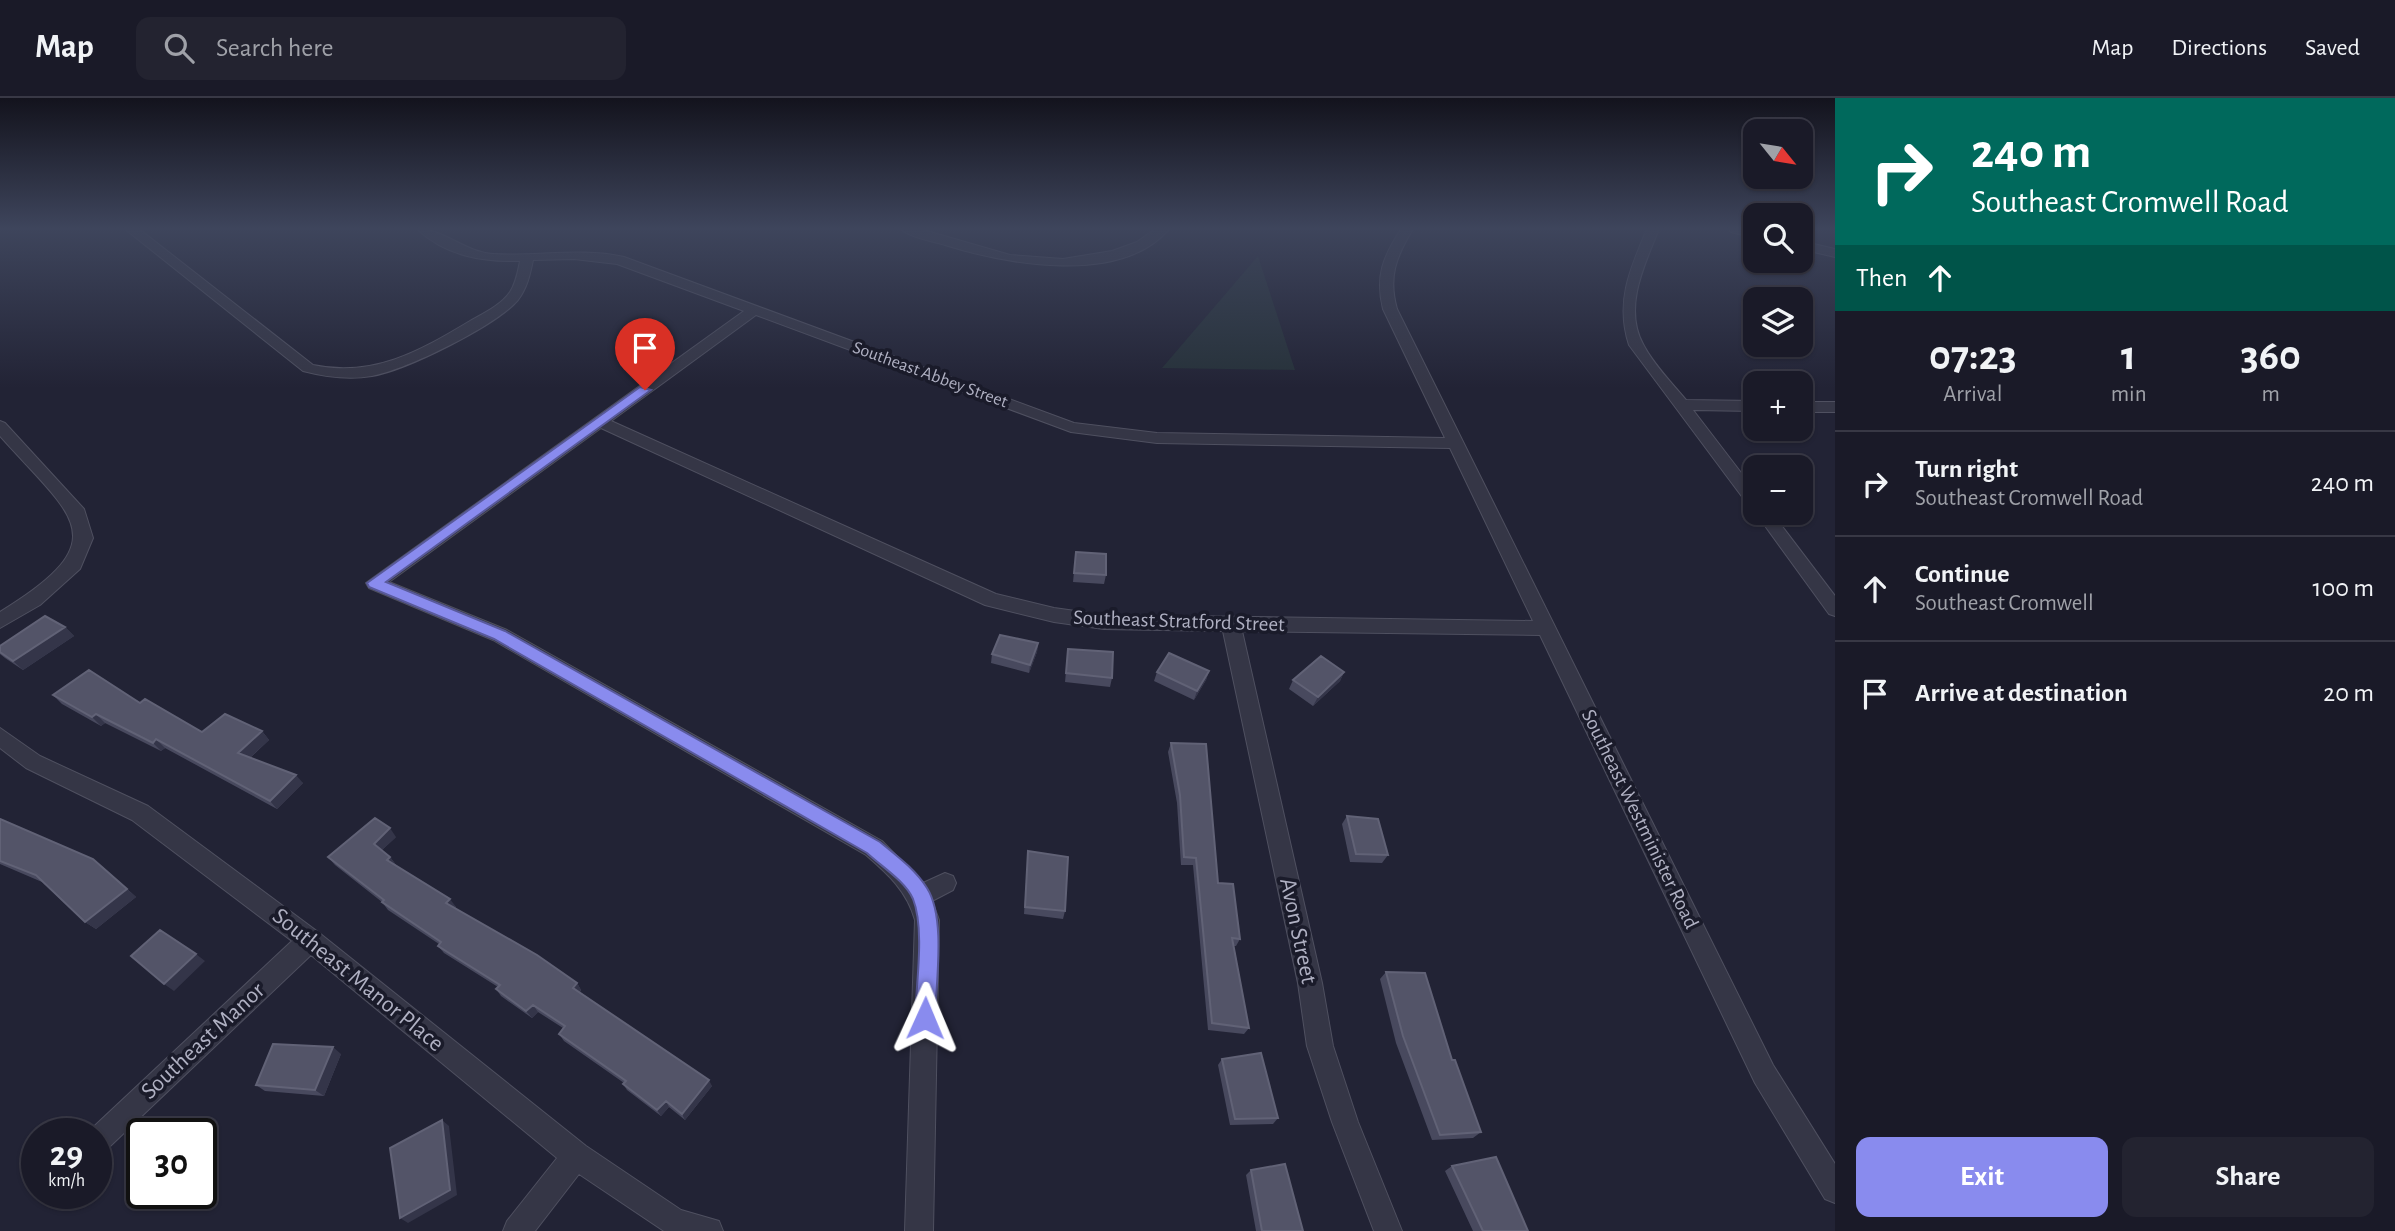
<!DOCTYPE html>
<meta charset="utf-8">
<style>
:root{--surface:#1a1a28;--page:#232330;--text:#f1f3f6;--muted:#9fa1a8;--line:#383845;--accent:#898bee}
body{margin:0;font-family:"Alegreya Sans",sans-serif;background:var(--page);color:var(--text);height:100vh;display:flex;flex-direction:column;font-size:26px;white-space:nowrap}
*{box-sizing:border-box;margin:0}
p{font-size:23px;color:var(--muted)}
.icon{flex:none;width:38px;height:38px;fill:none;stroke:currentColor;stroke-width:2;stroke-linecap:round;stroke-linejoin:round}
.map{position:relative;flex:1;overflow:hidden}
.details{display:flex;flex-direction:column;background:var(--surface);width:560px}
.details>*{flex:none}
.top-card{background:#00695c;color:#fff;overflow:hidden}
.needle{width:46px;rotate:120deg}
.fabs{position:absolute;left:1743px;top:21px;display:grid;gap:14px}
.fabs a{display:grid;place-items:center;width:70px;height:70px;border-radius:14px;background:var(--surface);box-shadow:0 2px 5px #0004,0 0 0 2px var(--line);font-size:35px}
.speed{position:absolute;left:21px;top:1020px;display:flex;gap:14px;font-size:35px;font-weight:700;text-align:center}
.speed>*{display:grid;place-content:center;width:91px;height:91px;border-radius:50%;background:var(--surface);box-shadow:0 2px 5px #0004,0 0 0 2px var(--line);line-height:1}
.speed small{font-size:18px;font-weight:400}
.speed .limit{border:4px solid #111;border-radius:10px;background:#fff;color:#111}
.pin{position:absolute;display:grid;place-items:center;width:60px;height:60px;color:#fff;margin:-72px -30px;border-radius:50% 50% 50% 0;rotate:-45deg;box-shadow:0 0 7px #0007}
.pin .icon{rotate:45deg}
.me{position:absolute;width:77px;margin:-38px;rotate:1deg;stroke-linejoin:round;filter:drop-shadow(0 0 5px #0008)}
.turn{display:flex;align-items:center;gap:24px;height:147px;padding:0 21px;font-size:32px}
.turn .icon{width:91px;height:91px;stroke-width:2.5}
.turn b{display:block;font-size:49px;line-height:60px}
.then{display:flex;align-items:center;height:66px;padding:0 21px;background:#0003;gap:14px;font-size:26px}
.eta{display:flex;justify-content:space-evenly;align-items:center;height:119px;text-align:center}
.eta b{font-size:42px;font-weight:700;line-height:49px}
.cta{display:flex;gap:14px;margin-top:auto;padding:14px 21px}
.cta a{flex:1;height:80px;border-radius:14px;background:var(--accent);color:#fff;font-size:28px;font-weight:700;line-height:80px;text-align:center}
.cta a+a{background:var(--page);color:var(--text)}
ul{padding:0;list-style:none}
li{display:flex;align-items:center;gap:21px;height:105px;padding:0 21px;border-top:2px solid var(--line)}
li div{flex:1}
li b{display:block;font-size:26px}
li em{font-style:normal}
header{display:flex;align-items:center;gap:42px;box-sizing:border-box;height:98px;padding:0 35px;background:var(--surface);border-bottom:2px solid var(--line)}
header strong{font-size:33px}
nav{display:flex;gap:38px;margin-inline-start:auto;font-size:24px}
.search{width:490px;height:63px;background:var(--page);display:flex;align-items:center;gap:18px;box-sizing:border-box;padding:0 24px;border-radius:14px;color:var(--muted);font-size:26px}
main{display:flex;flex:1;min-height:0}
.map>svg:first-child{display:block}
</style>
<header>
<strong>Map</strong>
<div class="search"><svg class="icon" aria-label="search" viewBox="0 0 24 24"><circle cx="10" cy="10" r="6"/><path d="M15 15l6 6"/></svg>Search here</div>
<nav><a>Map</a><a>Directions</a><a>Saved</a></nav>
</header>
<main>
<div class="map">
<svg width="1835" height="1133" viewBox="0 0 1835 1133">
<rect width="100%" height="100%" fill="#222335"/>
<path fill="#263139" d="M1258 158 1295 272 1162 270Z"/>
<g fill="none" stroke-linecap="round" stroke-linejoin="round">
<defs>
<path id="street" d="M125 131H139L313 267C373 280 420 253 470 223 484 215 501 207 510 194 516 185 518 173 520 163 482 164 446 158 417 131 445 131 464 154 493 156 537 159 580 149 624 159L1074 325 1157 335 1445 340 1383 211C1375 178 1383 159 1401 131H1413C1396 159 1388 179 1397 211L1773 967 1835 1066V1105L1825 1101 1755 985 1540 537 1242 533 1322 885 1333 948 1358 1024 1402 1133H1374L1332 1024 1307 948 1298 885 1223 533 1104 531 1054 524 985 507 601 330 389 484 507 532 882 743 923 785 945 775 953 778 956 785 953 792 932 803 939 822 933 1133H905L915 822C907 793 888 776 866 757L493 542 369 490 366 485 744 213 617 166 574 161 533 162C530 177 527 190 518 202 496 228 406 272 372 278 348 282 326 279 303 273ZM756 217 1071 334 1157 345 1450 350 1533 523 1104 517 1054 510 996 496 611 323Z
M900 131H920L1010 157 1063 161 1112 153 1137 144 1155 131H1169C1121 188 1006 166 945 147 931 143 912 140 900 131Z
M1647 131H1659C1645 166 1623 209 1643 246 1653 266 1672 285 1686 302L1755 303V313L1693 312 1755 393V409L1749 408 1629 247C1615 204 1630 171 1647 131Z
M1729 131 1755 132V140L1731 134Z
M1801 143 1835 151V159L1801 151Z
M1801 304H1835V314H1801Z
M0 323 5 325 84 411 93 440 80 471 40 507 0 530V514C119 441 73 420 0 338Z
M1755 414 1772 415 1835 498V518L1829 516Z
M0 630 40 658 148 708 318 834 586 1048 681 1112 719 1123 723 1133H664L579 1076 535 1133H503L507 1123 557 1060 311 857 105 1053 96 1057V1036L87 1035 292 843 132 722 26 670 0 650Z"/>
</defs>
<use href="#street" stroke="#4f5060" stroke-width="2"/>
<use href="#street" fill="#353646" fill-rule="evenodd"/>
</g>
<path fill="#48495e" d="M1076 454 1106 477 1104 486 1073 484Z
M65 529 74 538 23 572 5 560 0 556V554Z
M1038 545 1037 554 1029 575 991 565 992 556Z
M1068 551 1112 580 1110 589 1065 584Z
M1209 573 1206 582 1194 602 1154 583 1157 574Z
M1344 574 1340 583 1313 608 1289 591 1293 582Z
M53 597 140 605 202 634 262 633 269 642 250 660 303 685 277 711 165 650 161 653 105 625 101 628 62 606Z
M1171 645 1218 785 1240 841 1236 848H1234L1249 930 1244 936 1208 932 1193 767H1181L1177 705 1168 654Z
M1347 718 1388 757 1382 765 1350 764 1342 726Z
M0 721 103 769 136 799 96 831 85 824 42 784 0 766Z
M396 739 382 752 390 759 396 767 456 809 455 810 577 885 581 892 580 894 712 988 685 1022 669 1009 661 1018 627 992 623 986 624 985 564 943 559 936 563 930 538 914 532 920 501 898 496 891 498 889 444 855 438 848 439 846 388 812 382 804 335 767 328 759Z
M1028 753 1065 813 1063 821 1024 816Z
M1386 874 1452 962 1481 1034 1473 1040 1432 1042 1396 945 1380 881Z
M341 956 324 998 265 993 256 987Z
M1222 961 1278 1020 1273 1026 1230 1027 1218 967Z
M1452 1068 1528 1133H1473L1445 1073Z
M1251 1072 1303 1133H1256L1246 1077Z"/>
<path fill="#343549" d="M65 529 74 538 23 572 13 563Z
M1038 545 1037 554 1029 575 1030 567Z
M1209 573 1206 582 1194 602 1197 593Z
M1344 574 1340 583 1313 608 1318 599Z
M96 616 105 625 101 628 92 619Z
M262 633 269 642 245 664 238 655Z
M156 641 165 650 161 653 153 645Z
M296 677 303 685 277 711 270 703Z
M390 730 396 739 380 754 374 746Z
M390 759 396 767 387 762Z
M93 761 136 799 96 831 85 824Z
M450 801 456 809 452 813 446 805Z
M196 856 205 863 174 893 164 886Z
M577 885 581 892 577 897 573 890Z
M533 907 538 914 532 920 526 913Z
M333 949 341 956 324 998 315 992Z
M709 982 712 988 685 1022 682 1016Z
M666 1003 669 1009 661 1018 657 1012Z
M442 1022 449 1028 457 1097 408 1125 400 1120Z"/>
<path fill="#535468" stroke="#616276" stroke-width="2" d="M1076 454 1106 456V477L1074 475Z
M45 518 65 529 13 563 0 554V548Z
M1000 537 1038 545 1030 567 992 556Z
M1068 551 1113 554 1112 580 1066 575Z
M1169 555 1209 573 1197 593 1157 574Z
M1321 558 1344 574 1318 599 1293 582Z
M89 572 140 605 145 601 202 634 225 616 262 633 238 655 296 677 270 703 156 641 153 645 96 616 92 619 53 597Z
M1171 645 1206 646 1218 785 1233 786 1240 841 1232 840 1249 930 1212 925 1196 760 1184 759 1180 697Z
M1347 718 1378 721 1388 757 1356 756Z
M375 720 390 730 374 746 390 759 387 762 450 801 446 805 537 857 577 885 573 890 709 982 682 1016 666 1003 657 1012 623 986 626 983 559 936 565 928 533 907 526 913 496 891 500 887 438 848 441 844 382 804 384 802 328 759Z
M0 721 93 761 127 791 85 824 36 777 0 763Z
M1028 753 1068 759 1065 813 1025 809Z
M160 832 196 856 164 886 131 858Z
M1386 874 1425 875 1452 962H1455L1481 1034 1440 1037 1403 938Z
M273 946 333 949 315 992 256 987Z
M1261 955 1278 1020 1235 1021 1222 961Z
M442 1022 450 1092 400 1120 390 1050Z
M1496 1059 1528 1133H1483L1452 1068Z
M1285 1066 1303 1133H1262L1251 1072Z"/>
<linearGradient id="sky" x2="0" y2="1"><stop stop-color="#13131d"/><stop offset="0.45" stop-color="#3e455c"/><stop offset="1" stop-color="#3e455c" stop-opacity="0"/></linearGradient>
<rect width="1835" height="290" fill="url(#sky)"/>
<path fill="#898bee" stroke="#595a9b" stroke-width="2" d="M640 289 651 292 386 484 505 533 880 744C897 758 915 771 927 790 946 820 936 884 935 920L932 927 925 930 918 927 915 920C916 887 925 831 913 801 905 783 882 769 867 755L494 541 369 489 367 485Z"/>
<g text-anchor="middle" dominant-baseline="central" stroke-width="7" stroke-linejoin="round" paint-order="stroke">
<g font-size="18" fill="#afb0c2" stroke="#1a1b2a">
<text transform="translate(930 277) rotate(20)">Southeast Abbey Street</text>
</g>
<g font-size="21" fill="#afb0c2" stroke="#1a1b2a">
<text transform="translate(1179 523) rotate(2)">Southeast Stratford Street</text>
<text transform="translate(1640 721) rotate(64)">Southeast Westminister Road</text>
</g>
<g font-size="24" fill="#afb0c2" stroke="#1a1b2a">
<text transform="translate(1298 833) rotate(78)">Avon Street</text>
<text transform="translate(358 882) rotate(39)">Southeast Manor Place</text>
<text transform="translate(203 943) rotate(-43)">Southeast Manor</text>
</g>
</g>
</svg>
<div class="fabs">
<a><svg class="needle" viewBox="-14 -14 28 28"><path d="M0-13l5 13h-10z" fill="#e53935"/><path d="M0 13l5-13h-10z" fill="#9fa1a8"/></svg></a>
<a><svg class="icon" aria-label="search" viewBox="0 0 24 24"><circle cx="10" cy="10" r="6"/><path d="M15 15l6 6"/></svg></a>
<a><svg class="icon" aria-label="layers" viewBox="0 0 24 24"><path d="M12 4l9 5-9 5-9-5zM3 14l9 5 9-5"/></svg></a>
<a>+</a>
<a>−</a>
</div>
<div class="speed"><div>29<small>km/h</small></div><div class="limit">30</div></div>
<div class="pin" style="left:645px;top:292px;background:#d93025"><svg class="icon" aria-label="arrive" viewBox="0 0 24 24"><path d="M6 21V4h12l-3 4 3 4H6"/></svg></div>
<svg class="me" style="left:925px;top:920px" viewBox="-20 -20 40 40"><path d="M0-17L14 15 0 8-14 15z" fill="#898bee" stroke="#fff" stroke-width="4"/></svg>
</div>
<section class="details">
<div class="top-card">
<div class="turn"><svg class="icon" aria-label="right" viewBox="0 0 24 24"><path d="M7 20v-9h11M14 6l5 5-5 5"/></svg><div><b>240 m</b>Southeast Cromwell Road</div></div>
<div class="then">Then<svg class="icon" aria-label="ahead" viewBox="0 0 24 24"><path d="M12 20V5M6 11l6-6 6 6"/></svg></div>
</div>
<div class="eta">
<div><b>07:23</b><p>Arrival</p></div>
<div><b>1</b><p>min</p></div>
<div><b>360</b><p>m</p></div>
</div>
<ul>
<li><svg class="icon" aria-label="right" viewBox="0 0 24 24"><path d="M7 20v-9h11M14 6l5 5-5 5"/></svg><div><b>Turn right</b><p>Southeast Cromwell Road</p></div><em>240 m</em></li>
<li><svg class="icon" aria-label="ahead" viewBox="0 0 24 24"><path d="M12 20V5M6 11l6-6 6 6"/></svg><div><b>Continue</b><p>Southeast Cromwell</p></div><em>100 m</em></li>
<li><svg class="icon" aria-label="arrive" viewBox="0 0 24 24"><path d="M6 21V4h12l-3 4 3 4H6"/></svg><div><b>Arrive at destination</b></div><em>20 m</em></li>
</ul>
<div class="cta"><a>Exit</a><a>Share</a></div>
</section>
</main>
